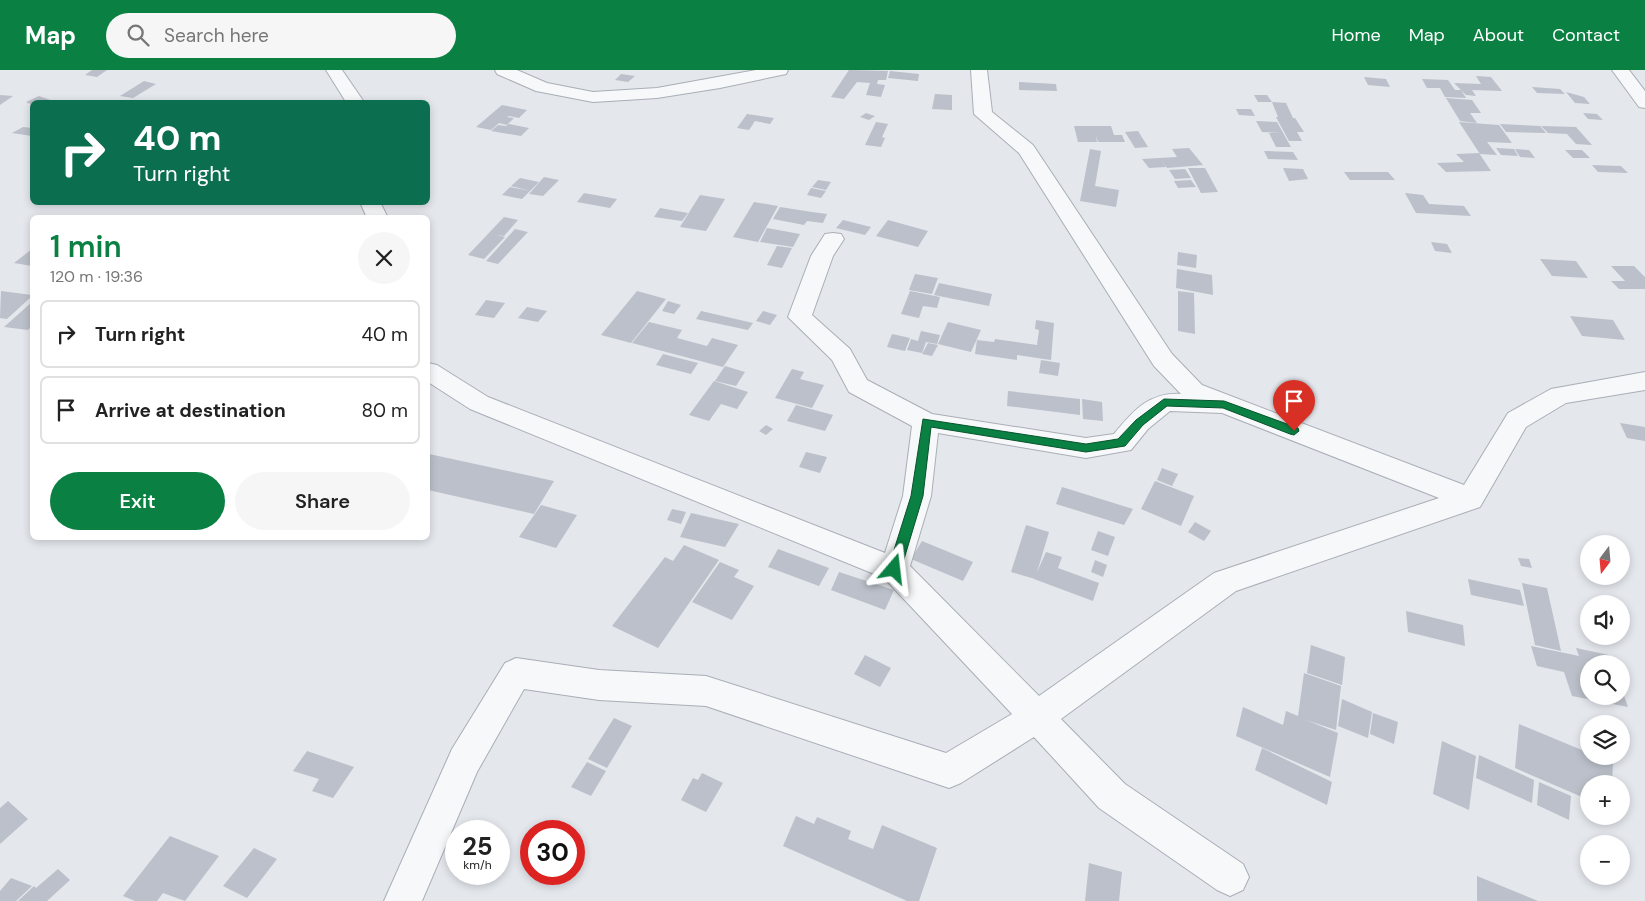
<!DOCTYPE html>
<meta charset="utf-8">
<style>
:root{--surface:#fff;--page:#f6f6f6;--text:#222;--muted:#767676;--line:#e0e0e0;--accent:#0b8043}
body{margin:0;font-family:"DM Sans",sans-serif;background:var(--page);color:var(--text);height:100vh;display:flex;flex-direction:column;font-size:19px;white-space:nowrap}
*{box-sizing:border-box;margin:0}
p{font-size:16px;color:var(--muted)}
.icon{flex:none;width:28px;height:28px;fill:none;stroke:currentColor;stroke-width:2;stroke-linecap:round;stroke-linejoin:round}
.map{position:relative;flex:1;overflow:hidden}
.drawer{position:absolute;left:30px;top:145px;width:400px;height:325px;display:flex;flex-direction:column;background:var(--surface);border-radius:8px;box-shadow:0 2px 8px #0003}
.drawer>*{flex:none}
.hud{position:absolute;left:30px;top:30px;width:400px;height:105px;border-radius:8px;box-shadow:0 2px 8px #0003;background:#0b6e4f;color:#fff;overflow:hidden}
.needle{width:32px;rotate:196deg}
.controls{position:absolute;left:1580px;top:465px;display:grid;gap:10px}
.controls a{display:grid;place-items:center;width:50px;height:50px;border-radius:50%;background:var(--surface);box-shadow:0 2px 8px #0003;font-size:25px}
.speed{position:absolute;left:445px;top:750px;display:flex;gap:10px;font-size:25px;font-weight:700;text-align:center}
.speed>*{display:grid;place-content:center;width:65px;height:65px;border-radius:50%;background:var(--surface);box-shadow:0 2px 8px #0003;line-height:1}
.speed small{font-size:12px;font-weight:400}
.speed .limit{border:8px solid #d22;background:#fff;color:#111}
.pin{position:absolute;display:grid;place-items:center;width:42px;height:42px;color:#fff;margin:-51px -21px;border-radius:50% 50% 50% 0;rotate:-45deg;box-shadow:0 0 5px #0007}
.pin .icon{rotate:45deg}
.me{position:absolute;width:55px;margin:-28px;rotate:17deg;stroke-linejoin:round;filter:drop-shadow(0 0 4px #0008)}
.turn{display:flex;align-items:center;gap:18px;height:105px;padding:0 20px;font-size:22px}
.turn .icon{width:65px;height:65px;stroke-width:2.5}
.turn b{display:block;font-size:35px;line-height:42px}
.round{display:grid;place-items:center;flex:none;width:52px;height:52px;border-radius:26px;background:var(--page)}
.overview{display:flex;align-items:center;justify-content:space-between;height:85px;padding:0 20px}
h1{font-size:30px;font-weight:600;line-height:38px;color:var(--accent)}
.cta{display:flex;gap:10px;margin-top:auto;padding:10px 20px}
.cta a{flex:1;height:58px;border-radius:30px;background:var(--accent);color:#fff;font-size:20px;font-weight:600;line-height:58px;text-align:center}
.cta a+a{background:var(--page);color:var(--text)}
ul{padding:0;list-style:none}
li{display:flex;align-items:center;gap:15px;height:68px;margin:0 10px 8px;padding:0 10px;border:2px solid var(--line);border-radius:8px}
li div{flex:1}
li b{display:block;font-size:19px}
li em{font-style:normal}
header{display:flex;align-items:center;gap:30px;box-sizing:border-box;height:70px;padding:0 25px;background:var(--accent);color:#fff}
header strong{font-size:24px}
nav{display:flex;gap:28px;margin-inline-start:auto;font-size:18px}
.search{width:350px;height:45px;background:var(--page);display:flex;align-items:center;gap:12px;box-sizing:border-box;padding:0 18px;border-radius:28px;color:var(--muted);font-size:19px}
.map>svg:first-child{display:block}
</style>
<header>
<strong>Map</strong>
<div class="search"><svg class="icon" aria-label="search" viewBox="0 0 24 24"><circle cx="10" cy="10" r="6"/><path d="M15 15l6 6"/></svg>Search here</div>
<nav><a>Home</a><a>Map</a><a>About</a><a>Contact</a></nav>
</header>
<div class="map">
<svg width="1645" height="831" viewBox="0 0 1645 831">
<rect width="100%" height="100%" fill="#e4e7ec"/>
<path fill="#bbc0ca" d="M92 0H107L97 7 85 5Z
M849 0 888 1 886 10H878L877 14 885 15 881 27 866 25 870 13 857 12 844 29 831 27Z
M890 1 919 4 918 11 888 8Z
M621 4 635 6 628 12 615 10Z
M1476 6 1491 7 1502 21 1472 20 1476 26 1466 25 1454 13 1481 14Z
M1364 7 1386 9 1390 17 1368 15Z
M1422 9 1448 10 1455 20H1461L1466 28 1445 27 1440 18H1427Z
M144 11 156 14 133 28 120 26Z
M1019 12 1056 14 1057 21 1019 20Z
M1532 17 1560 19 1565 24 1537 23Z
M1566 22 1584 27 1590 34 1575 33Z
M935 24 952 25V40L932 39Z
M0 25 13 26 0 35Z
M1254 25H1267L1272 32H1258Z
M39 26 56 32H32V35L26 32Z
M1446 28 1472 30 1481 43H1470L1477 53 1460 51Z
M1272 32 1286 33 1293 48H1295L1304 62H1297L1302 71H1289L1276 47H1283H1278Z
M502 35 527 40 519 48 509 46 507 47 514 48 507 55 499 53 491 60 476 57Z
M1236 39H1251L1255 46 1239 45Z
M866 43 875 46 869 50 860 47Z
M1583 43 1597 44 1603 50 1588 49Z
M747 44 774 48 770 54 755 51 749 60 737 58Z
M1256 51 1277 52 1291 77H1276L1269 63H1282L1262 62Z
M876 52 888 54 882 67 885 68 881 77 865 75Z
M1459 52 1499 55 1512 73 1487 72 1497 85 1480 84Z
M509 54 529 58 521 66 491 61 498 55 506 56Z
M1500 54 1540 56 1546 63 1506 62Z
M1074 56H1111L1114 65H1122L1125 72H1098L1096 66 1097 72H1078Z
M1541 56 1576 57 1592 75 1576 74 1567 64 1548 63Z
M23 57 32 58V66L12 63Z
M1138 61 1148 77 1135 78 1125 62Z
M1189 78 1203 95 1167 98 1160 88 1177 87 1172 79Z
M1496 78 1514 79 1518 86 1501 85Z
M1090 79 1101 81 1095 116 1119 120 1116 137 1080 131Z
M1515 79 1529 80 1535 88 1520 87Z
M1565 80H1582L1590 88H1573Z
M1264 81 1293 82 1298 90 1268 89Z
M1479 83 1491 101 1446 102 1437 93 1464 92 1456 84Z
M1160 88 1166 97 1149 98 1142 89Z
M1592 95 1621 96 1628 103 1598 102Z
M1188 98H1205L1218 122 1201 123Z
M1283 98 1303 99 1308 109 1289 111Z
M1185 99 1191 108 1175 109 1169 100Z
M1344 102H1388L1395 110H1350Z
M544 107 559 110 543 126 529 124Z
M520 108 539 112 530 121 511 116Z
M818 110 831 112 826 120 812 117Z
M1191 110 1196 117 1178 118 1174 111Z
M510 117 530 121 522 129 502 125Z
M811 118 826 121 821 128 807 125Z
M584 123 617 129 610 138 577 132Z
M1405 123 1423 125 1429 134 1464 136 1471 146 1416 143Z
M700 125 725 129 706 161 680 157Z
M754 132 778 136 758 172 733 167Z
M780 137 812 142 827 144 823 153 807 151 804 155 773 149Z
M660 138 688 143 682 151 654 147Z
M504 147 518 150 504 166 496 165 505 167 484 189 468 185Z
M843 150 871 157 865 165 836 158Z
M888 150 928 161 918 177 876 166Z
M767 158 800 164 793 177 760 172Z
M515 159 528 162 498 194 486 191Z
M1431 172 1447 174 1452 183 1435 181Z
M777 176 792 178 782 198 767 195Z
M32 179V196L14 193Z
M1178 182 1197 185 1196 198 1177 195Z
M1540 189 1576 191 1588 208 1552 206Z
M1611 196H1634L1645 207V219H1619L1611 211H1625Z
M1177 199 1212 205 1213 225 1176 218Z
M915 204 938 208 932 224 909 220Z
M939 213 992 224 989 236 934 225Z
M1 221 32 225V226L7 249 0 248Z
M637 221 666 229 631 273 601 265Z
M910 221 940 227 937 238 923 236 919 248 901 244Z
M1178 221 1194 223 1195 264 1178 261Z
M486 230 505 233 494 248 475 245Z
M668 231 681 235 674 244 662 241Z
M32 232V256L28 260 4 257Z
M527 237 547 241 538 252 518 248Z
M701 241 753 253 748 260 696 249Z
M763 241 777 245 770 255 756 251Z
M1570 246 1613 250 1625 270 1582 266Z
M1036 250 1054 253 1051 290 1017 285V290L975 284 977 270 994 272 995 269 1037 275 1039 260 1035 259Z
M649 252 682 260 677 268 707 276 712 268 738 275 723 297 632 273Z
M948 252 981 260 971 282 938 274Z
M921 261 940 265 937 274 926 272 922 283 907 280 911 269 918 271Z
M892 264 910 268 905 281 887 277Z
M928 273 938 275 932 286 922 284Z
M663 284 698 293 691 304 656 295Z
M1041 290 1060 293 1058 306 1039 303Z
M725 296 745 302 736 316 715 311Z
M792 299 804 302 800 309 824 315 812 338 775 328Z
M714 311 748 322 737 339 721 334 709 351 689 345Z
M1008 321 1080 329V345L1007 336Z
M1082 329 1102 332 1103 351 1083 349Z
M796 335 833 345 825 361 787 351Z
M1620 353 1645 357V371L1627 368Z
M766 355 773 359 766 365 759 361Z
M806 382 827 387 820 403 799 397Z
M429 384 554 411 534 444 428 420Z
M1162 398 1178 404 1172 416 1157 410Z
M1155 411 1194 426 1181 456 1141 439Z
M1062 417 1133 439 1124 455 1056 434Z
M541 435 577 445 556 478 519 467Z
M672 439 686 442 681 454 667 450Z
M691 443 739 454 725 477 680 467Z
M1195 452 1211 461 1204 471 1188 462Z
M1026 455 1049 462 1035 509 1011 502Z
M1098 461 1115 467 1108 486 1091 480Z
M922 471 973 492 963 511 911 489Z
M684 475 719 490 658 578 612 556 665 487 673 491Z
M778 479 829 498 819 516 768 497Z
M1046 482 1062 487 1058 498 1099 513 1093 531 1034 509Z
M1518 488 1529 489 1532 498 1521 496Z
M1095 490 1107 495 1103 507 1091 502Z
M720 492 739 500 734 507 754 516 732 550 692 532Z
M839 502 894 520 885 540 831 520Z
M1468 509 1520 520 1524 536 1471 525Z
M1522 513 1547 518 1561 581 1535 575Z
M1406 541 1463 555 1465 576 1408 562Z
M1311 575 1345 587 1342 615 1307 603Z
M1531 576 1579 586 1576 578 1609 585 1612 594H1589V626H1621L1622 620 1628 637 1572 626 1564 602 1537 596Z
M865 585 891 598 880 617 854 604Z
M1304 603 1341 616 1336 660 1306 650 1338 663 1330 707 1236 666 1243 637 1283 655 1286 641 1298 646Z
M1342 629 1372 642 1368 668 1338 656Z
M1373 643 1398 652 1394 674 1370 664Z
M614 648 632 656 607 698 588 689Z
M1519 654 1589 683V686H1598L1613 693 1612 714H1589V730L1515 698Z
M1442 671 1476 686 1469 740 1433 724Z
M1262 678 1332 712 1327 735 1255 700Z
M307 681 354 697 333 728 312 721 319 709 293 701Z
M1479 685 1534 710 1532 733 1476 708Z
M587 692 606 701 591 726 571 717Z
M702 703 723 713 706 742 681 730 693 708 698 710Z
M1539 712 1571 726 1569 750 1537 735Z
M8 731 28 749 0 774V738Z
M796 746 814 754 817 747 851 761 848 769 873 779 882 755 937 778 919 831H907L783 776Z
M170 766 219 786 185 831 163 823 157 831H135L123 826Z
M254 778 277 789 247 828 223 816Z
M1089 793 1122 802 1119 831H1085Z
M58 799 70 810 47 831H18L34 816 36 818Z
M1477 806 1538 831H1477Z
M11 808 32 816 16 831H0V821Z"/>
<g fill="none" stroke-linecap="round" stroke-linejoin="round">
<defs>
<path id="minor" d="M326 0H342L364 32H346Z
M495 0H517L547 13 593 22 657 18 756 0H788L786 4 720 18 657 28 593 32 536 21 497 4Z
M971 0H987L992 42 1033 75 1172 284 1202 315 1464 415 1508 343 1551 319 1645 302V320L1566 333 1526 357 1480 437 1236 521 1061 649 1125 714 1243 794 1249 807 1243 820 1230 826 1217 820 1099 738 1034 667 961 713 949 718 706 636 599 630 524 619 477 702 422 831H384L452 679 505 593 516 588 599 600 706 606 946 683 1012 644 884 508 470 339 428 312V293L437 295 488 327 885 483 903 426 912 356 849 322 832 290 788 247 811 186 825 164 833 163 841 164 844 169 833 186 812 245 850 279 867 310 932 344 1086 368 1114 364C1133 341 1149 322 1181 324L1154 296 1019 83 974 44ZM1170 341 1222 343 1439 428 1214 503 1039 626 910 496 931 426 938 363 1086 388 1131 380 1148 359Z
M1612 0H1629L1645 21V38L1639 37Z
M360 132H380L388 148H367Z"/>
</defs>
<use href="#minor" stroke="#a9aeb7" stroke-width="2"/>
<use href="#minor" fill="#f7f8fa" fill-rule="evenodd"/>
</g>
<path fill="#0b8043" stroke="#07532c" d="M1164 329 1224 331 1298 358 1299 361 1294 365 1290 364 1223 338 1167 336 1143 355 1125 376 1086 382 931 357 923 426 901 499 894 504 890 502 888 499 911 426 923 349 1086 374 1118 369 1136 350Z"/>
</svg>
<div class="controls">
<a><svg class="needle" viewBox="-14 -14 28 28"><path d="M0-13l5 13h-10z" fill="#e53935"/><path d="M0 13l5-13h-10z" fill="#767676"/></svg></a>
<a><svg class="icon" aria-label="sound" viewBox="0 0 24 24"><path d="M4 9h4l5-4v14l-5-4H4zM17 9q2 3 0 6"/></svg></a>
<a><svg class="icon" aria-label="search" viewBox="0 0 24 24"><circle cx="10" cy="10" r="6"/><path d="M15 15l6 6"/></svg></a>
<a><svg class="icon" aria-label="layers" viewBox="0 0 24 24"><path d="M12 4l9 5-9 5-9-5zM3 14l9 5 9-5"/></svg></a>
<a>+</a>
<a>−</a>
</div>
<div class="speed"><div>25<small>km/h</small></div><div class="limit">30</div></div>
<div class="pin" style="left:1294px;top:361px;background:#d93025"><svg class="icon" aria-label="arrive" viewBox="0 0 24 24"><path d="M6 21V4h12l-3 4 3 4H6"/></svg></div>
<svg class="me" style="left:894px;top:499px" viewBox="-20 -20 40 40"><path d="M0-17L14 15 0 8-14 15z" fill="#0b8043" stroke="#fff" stroke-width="4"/></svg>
<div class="hud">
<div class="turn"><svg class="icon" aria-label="right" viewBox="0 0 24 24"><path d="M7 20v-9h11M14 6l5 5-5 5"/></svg><div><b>40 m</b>Turn right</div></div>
</div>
<section class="drawer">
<div class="overview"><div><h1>1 min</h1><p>120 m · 19:36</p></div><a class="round"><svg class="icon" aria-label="close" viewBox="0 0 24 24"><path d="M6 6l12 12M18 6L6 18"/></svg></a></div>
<ul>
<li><svg class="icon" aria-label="right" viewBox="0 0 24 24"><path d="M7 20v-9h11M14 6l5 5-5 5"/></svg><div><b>Turn right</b></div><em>40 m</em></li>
<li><svg class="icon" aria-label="arrive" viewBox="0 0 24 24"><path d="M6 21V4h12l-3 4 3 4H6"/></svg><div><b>Arrive at destination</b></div><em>80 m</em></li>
</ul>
<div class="cta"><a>Exit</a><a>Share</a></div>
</section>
</div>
